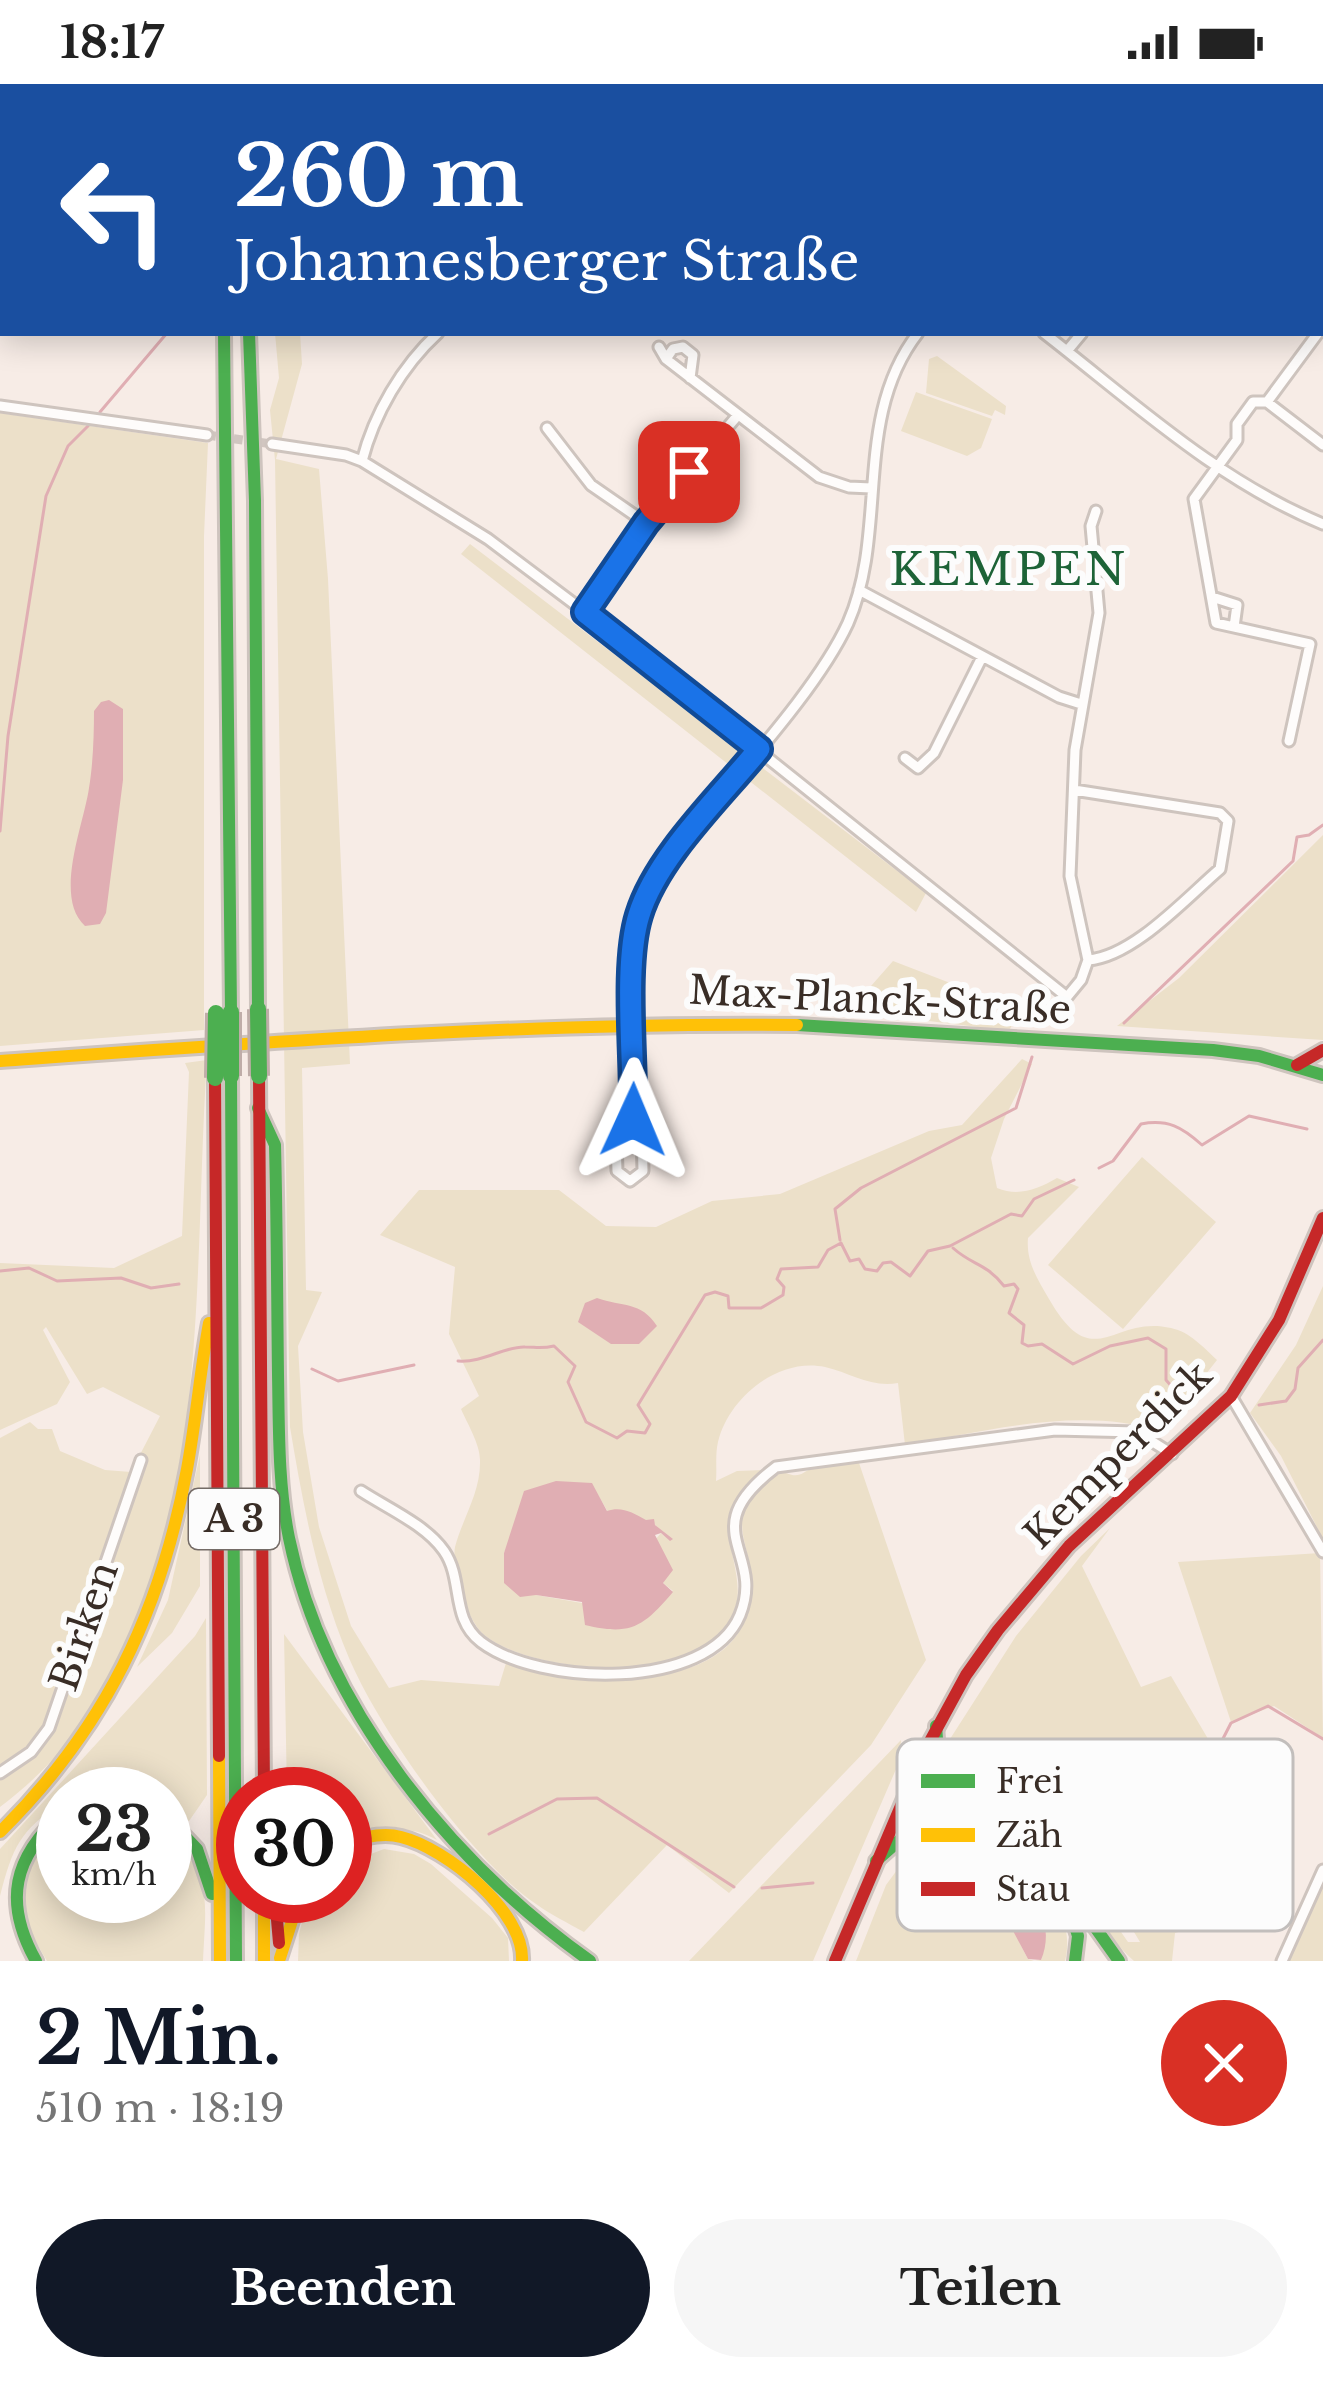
<!DOCTYPE html>
<html lang="de">
<meta charset="utf-8">
<style>
:root{--surface:#fff;--page:#f6f6f6;--text:#222;--muted:#767676;--accent:#111827}
body{margin:0;font-family:"Libre Baskerville",serif;background:var(--page);color:var(--text);height:100vh;display:flex;flex-direction:column;font-size:45px;white-space:nowrap}
*{box-sizing:border-box;margin:0}
p{font-size:39px;color:var(--muted)}
.icon{flex:none;width:66px;height:66px;fill:none;stroke:currentColor;stroke-width:2;stroke-linecap:round;stroke-linejoin:round}
.map{position:relative;height:1877px;overflow:hidden}
.side{display:flex;flex-direction:column;background:var(--surface);flex:1}
.side>*{flex:none}
.hud{position:absolute;left:0px;top:0px;width:1323px;height:252px;box-shadow:0 6px 30px #0003;background:#1a4fa0;color:#fff;overflow:hidden}
.speed{position:absolute;left:36px;top:1683px;display:flex;gap:24px;font-size:60px;font-weight:700;text-align:center}
.speed>*{display:grid;place-content:center;width:156px;height:156px;border-radius:50%;background:var(--surface);box-shadow:0 6px 30px #0003;line-height:1}
.speed small{font-size:30px;font-weight:400}
.speed .limit{border:18px solid #d22;background:#fff;color:#111}
.pin{position:absolute;display:grid;place-items:center;width:102px;height:102px;color:#fff;margin:-51px;border-radius:24px;box-shadow:0 6px 18px #0006}
.me{position:absolute;width:132px;margin:-66px;rotate:1deg;stroke-linejoin:round;filter:drop-shadow(0 0 9px #0008)}
.turn{display:flex;align-items:center;gap:42px;height:252px;padding:0 36px;font-size:54px}
.turn .icon{width:156px;height:156px;stroke-width:2.5}
.turn b{display:block;font-size:84px;line-height:102px}
.round{display:grid;place-items:center;flex:none;width:126px;height:126px;border-radius:63px;background:var(--page)}
.head{display:flex;align-items:center;justify-content:space-between;height:204px;padding:0 36px}
h1{font-size:72px;font-weight:800;line-height:90px;color:var(--accent)}
.primary-button{display:flex;gap:24px;margin-top:auto;padding:24px 36px}
.primary-button a{flex:1;height:138px;border-radius:72px;background:var(--accent);color:#fff;font-size:48px;font-weight:800;line-height:138px;text-align:center}
.primary-button a+a{background:var(--page);color:var(--text)}
.status{display:flex;justify-content:space-between;align-items:center;height:84px;padding:0 60px;background:var(--surface);direction:ltr}
.status svg{height:33px;fill:currentColor}
.map>svg:first-child{display:block}
</style>
<div class="status"><b>18:17</b><svg viewBox="0 0 49 12"><path d="M0 12V9h3v3zM5 12V6h3v6zM10 12V3h3v9zM15 12V0h3v12zM26 1h20v11H26zM47 4h2v5h-2z"/></svg></div>
<div class="map">
<svg width="1323" height="1877" viewBox="0 0 1323 1877">
<rect width="100%" height="100%" fill="#f7ece6"/>
<path fill="#ece0c9" fill-rule="evenodd" d="M258 0H916L258 3Z
M275 249H300L302 280 276 375 319 385 328 495 350 980 302 984 306 1206 322 1208 298 1262 303 1348 319 1443 351 1542 389 1604 421 1596 499 1602 506 1579C573 1597 733 1617 750 1519 761 1458 710 1439 779 1386 800 1396 799 1390 816 1382 826 1376 846 1378 858 1376L926 1576 871 1661 729 1809 667 1761 584 1848C568 1839 551 1831 536 1820 472 1777 379 1645 349 1574 318 1501 303 1421 290 1343L275 376 270 326 279 294Z
M937 272 1006 322 1005 331 995 326 992 332 926 309 929 275Z
M916 308 992 335 981 364 967 372 901 347Z
M0 329 208 359 204 452V946L0 962Z
M470 460 926 809 916 828 461 470Z
M1323 751V956L1117 942 1179 894Z
M893 877 958 902 942 926 1013 939 1009 947 849 927Z
M1022 975 1032 980 1004 1035 991 1074 997 1104C1019 1113 1038 1105 1057 1094L1079 1103 1028 1154C1026 1178 1037 1194 1049 1215 1094 1293 1112 1230 1171 1244 1190 1248 1203 1263 1217 1276L1161 1347C1078 1322 987 1347 905 1361L898 1299C871 1304 851 1289 825 1283 779 1273 729 1313 718 1358 715 1370 717 1385 716 1397L737 1387 765 1386C688 1448 769 1491 722 1550 683 1600 525 1590 481 1548 476 1543 470 1531 467 1525 461 1510 452 1478 455 1463 463 1433 481 1408 480 1376 480 1360 467 1339 461 1325L479 1312 449 1250 455 1183 380 1151 419 1106H559L606 1142 656 1143 712 1117 780 1110 929 1047 962 1041ZM591 1399 608 1428 653 1438 666 1455 661 1449 655 1456C665 1467 670 1485 663 1499L673 1507 582 1519 536 1511 504 1469 514 1444Z
M207 976C190 1220 222 1557 0 1723V1354L30 1338 38 1345H52L60 1367 105 1386 131 1388 160 1332 103 1303 87 1310 46 1243 43 1246 70 1298 57 1320 0 1346V1179L114 1184 182 1152 189 988 185 979Z
M1142 1073 1216 1138 1123 1245 1048 1181Z
M1323 1202V1455L1281 1372 1250 1329 1296 1261Z
M200 1371V1502L172 1549 137 1583 168 1516Z
M1110 1444 1082 1482 1141 1603 1171 1592 1214 1665 1207 1680 1272 1726 1236 1799 1197 1808 1206 1839 1175 1849 1172 1877H1134C1099 1846 1081 1800 1047 1767 1016 1737 974 1720 949 1683L950 1655 1016 1552 1081 1472ZM1018 1710 1046 1719 1072 1745 1140 1858H1128L1059 1759 1011 1721Z
M1320 1469 1323 1654 1274 1622 1231 1638 1178 1478Z
M206 1534 207 1711 189 1737 165 1722V1710L114 1706 63 1710V1718C19 1747 13 1763 0 1812V1765L195 1552Z
M284 1550 437 1756C407 1739 378 1744 345 1755V1710H287Z
M901 1656 900 1676 813 1877H689Z
M63 1739V1812H165V1744C213 1792 206 1814 203 1877H47C12 1819 9 1786 63 1739Z
M963 1741C1015 1759 1080 1817 1065 1877H1035L1041 1876 1046 1851 1038 1818 1019 1858 1028 1875 1034 1877H856L886 1801 928 1744Z
M384 1765 414 1770 431 1780 492 1834 508 1854 509 1877H298L299 1850 308 1813 345 1812V1780Z
M1323 1796V1877H1286Z"/>
<path fill="#e0aeb3" d="M109 616 123 625V696L106 829 100 840 85 842C53 813 84 740 89 704 93 680 94 652 94 627L101 618Z
M597 1214C622 1223 641 1217 657 1242L639 1260H611L578 1238 585 1219Z
M556 1397 592 1399 607 1427C622 1422 633 1429 646 1436L654 1435 655 1441 673 1455 670 1457 661 1449 655 1451 673 1486 663 1499 673 1508C643 1543 631 1552 585 1541L582 1518 536 1511 520 1513 504 1499V1469L524 1407Z
M1016 1806C1045 1811 1052 1852 1041 1876L1028 1875 1003 1828 1004 1812Z"/>
<g fill="none" stroke-linecap="round" stroke-linejoin="round">
<path stroke="#e0aeb3" stroke-width="3" d="M587 0V3
M383 3 386 0
M100 328 167 249
M0 747 8 652 46 412 68 362 88 342
M1124 939 1293 777 1297 753 1309 751 1323 741
M1099 1084 1113 1077 1141 1040C1168 1035 1182 1043 1202 1061L1249 1032 1307 1045
M840 1156 835 1125 861 1104 1016 1024 1032 973
M953 1164C973 1182 985 1178 1004 1202L1014 1200 1018 1205 1009 1229 1024 1241 1022 1259 1028 1262 1042 1260 1073 1280 1110 1262 1148 1254 1166 1265V1296L1181 1313
M0 1187 29 1184 57 1197 121 1194 151 1204 179 1200
M458 1277C483 1279 505 1262 525 1263 536 1263 541 1265 554 1262L575 1282 568 1298 586 1338 617 1354 627 1347 645 1349 650 1340 638 1321 705 1211 715 1208 728 1212 729 1224H761L783 1211 784 1203 777 1195 781 1185 818 1183 828 1166 841 1159 850 1177 859 1175 865 1185 877 1187 883 1179 891 1178 910 1192 928 1167 950 1162 1011 1130 1022 1132 1034 1115 1074 1096
M312 1285 338 1297 414 1281
M1259 1321 1286 1317 1295 1305 1298 1284 1323 1256
M1063 1741 1078 1717 1112 1714 1137 1695 1164 1698 1211 1678 1231 1639 1268 1622 1323 1655
M489 1750 557 1715 597 1714 734 1803
M762 1804 813 1799"/>
<path stroke="#d1c6c0" stroke-width="9" stroke-dasharray="9 4.5" stroke-linecap="butt" d="M207 351 272 360"/>
<defs>
<path id="street" d="M1083 0 1086 3
M1040 3 1043 0
M1280 3 1282 0
M1044 249C1133 318 1218 397 1323 440
M659 263 666 275 819 393 849 403 871 404
M1067 267 1082 249
M666 275 673 265 683 263 693 271 690 294
M1267 318 1323 361
M0 322 207 351
M547 344 591 401 646 439
M272 360 346 371 362 377 488 455 585 528 1067 913 1081 896 1088 876 1070 792 1075 666 1099 529 1091 442 1096 427
M362 377C374 330 402 282 438 249
M859 506 1059 613 1081 620
M1212 513 1237 521 1234 543
M585 528 646 439 738 331
M1289 657 1310 560 1216 539 1194 415 1237 356V340L1253 318H1267L1318 249
M905 674 918 684 934 669 982 573
M1074 706 1220 729 1228 737 1220 785C1186 814 1133 873 1088 876
M633 1036C634 981 623 876 640 827 652 792 678 764 701 736 746 681 819 602 848 539 889 446 852 334 918 249
M633 1036 642 1046 643 1087 630 1097 617 1087 616 1055Z
M1231 1312 1323 1468
M361 1407C387 1424 426 1441 444 1467 464 1496 450 1534 481 1558 539 1602 708 1608 740 1531 766 1467 692 1447 776 1383L1055 1346 1137 1348 1172 1370
M0 1689 31 1668 49 1644 141 1376
M1282 1877 1323 1786"/>
<path id="fast" d="M224 249 231 928
M249 249 255 417 258 925
M797 941 1213 966 1259 972 1323 991
M231 992 236 1877
M258 1024 275 1061C277 1137 277 1213 278 1290 279 1344 278 1400 289 1454 324 1624 451 1778 590 1877
M936 1642 939 1681 950 1702 1046 1774 1119 1877
M908 1705 993 1745
M165 1731 197 1765 212 1810
M876 1777 920 1738 954 1729
M1069 1823 1078 1852 1075 1877
M36 1877C3 1818 13 1773 63 1729"/>
<path id="slow" d="M0 977C266 958 531 938 797 941
M219 1672 220 1877
M0 1748C105 1644 160 1530 187 1385 196 1337 200 1287 209 1239
M345 1760C363 1753 382 1748 401 1753 446 1764 525 1828 522 1877
M264 1812V1877
M280 1874 300 1812"/>
<path id="jam" d="M209 0V3
M235 0V3
M1297 981 1323 966
M259 992 264 1710
M215 994 219 1672
M911 1696 957 1716
M275 1812 279 1859
M835 1877 923 1670 966 1591 998 1546 1069 1462 1231 1312 1279 1236 1323 1134"/>
</defs>
<use href="#street" stroke="#cec4be" stroke-width="15"/>
<use href="#fast" stroke="#cec4be" stroke-width="18"/>
<use href="#slow" stroke="#cec4be" stroke-width="18"/>
<use href="#jam" stroke="#cec4be" stroke-width="18"/>
<use href="#street" stroke="#fefcfb" stroke-width="9"/>
<use href="#fast" stroke="#4caf50" stroke-width="12"/>
<use href="#slow" stroke="#ffc107" stroke-width="12"/>
<use href="#jam" stroke="#c62828" stroke-width="12"/>
<defs>
<path id="fast-bridge" d="M258 925 259 992
M231 928V992
M215 994 216 929"/>
</defs>
<use href="#fast-bridge" stroke="#bfada8" stroke-width="22" stroke-linecap="butt"/>
<use href="#fast-bridge" stroke="#4caf50" stroke-width="16"/>
</g>
<g fill="none" stroke-linecap="round" stroke-linejoin="round">
<defs>
<path id="route" d="M633 1036C635 979 623 882 639 831 657 772 721 712 759 665L585 528 646 439 689 388"/>
</defs>
<use href="#route" stroke="#114b97" stroke-width="30"/>
<use href="#route" stroke="#1a73e8" stroke-width="21"/>
</g>
<g text-anchor="middle" dominant-baseline="central" stroke-width="12" stroke-linejoin="round" paint-order="stroke">
<rect fill="#fcfcfc" stroke="#746b66" stroke-width="3" x="189" y="1405" width="90" height="60" rx="9"/>
<g font-size="36" font-weight="bold" fill="#392d26">
<text x="234" y="1435">A 3</text>
</g>
<g font-size="39" fill="#392d26" stroke="#fcfcfc">
<text transform="translate(880 916) rotate(3)">Max-Planck-Straße</text>
<text transform="translate(1118 1371) rotate(-45)">Kemperdick</text>
<text transform="translate(84 1542) rotate(-71)">Birken</text>
</g>
<g font-size="45" letter-spacing="3" fill="#1d6337" stroke="#fcfcfc">
<text x="1009" y="485">KEMPEN</text>
</g>
</g>
<rect x="897" y="1655" width="396" height="192" rx="18" fill="#fcfcfc" stroke="#c2bebc" stroke-width="3"/>
<rect x="921" y="1690" width="54" height="14" fill="#4caf50"/>
<rect x="921" y="1744" width="54" height="14" fill="#ffc107"/>
<rect x="921" y="1798" width="54" height="14" fill="#c62828"/>
<g font-size="33" fill="#392d26">
<text x="996" y="1709">Frei</text>
<text x="996" y="1763">Zäh</text>
<text x="996" y="1817">Stau</text>
</g>
</svg>
<div class="speed"><div>23<small>km/h</small></div><div class="limit">30</div></div>
<div class="pin" style="left:689px;top:388px;background:#d93025"><svg class="icon" aria-label="arrive" viewBox="0 0 24 24"><path d="M6 21V4h12l-3 4 3 4H6"/></svg></div>
<svg class="me" style="left:633px;top:1036px" viewBox="-20 -20 40 40"><path d="M0-17L14 15 0 8-14 15z" fill="#1a73e8" stroke="#fff" stroke-width="4"/></svg>
<div class="hud">
<div class="turn"><svg class="icon" aria-label="left" viewBox="0 0 24 24"><path d="M17 20v-9H6M10 6l-5 5 5 5"/></svg><div><b>260 m</b>Johannesberger Straße</div></div>
</div>
</div>
<section class="side">
<div class="head"><div><h1>2 Min.</h1><p>510 m · 18:19</p></div><a class="round" style="background:#d93025;color:#fff"><svg class="icon" aria-label="close" viewBox="0 0 24 24"><path d="M6 6l12 12M18 6L6 18"/></svg></a></div>
<div class="primary-button"><a>Beenden</a><a>Teilen</a></div>
</section>
